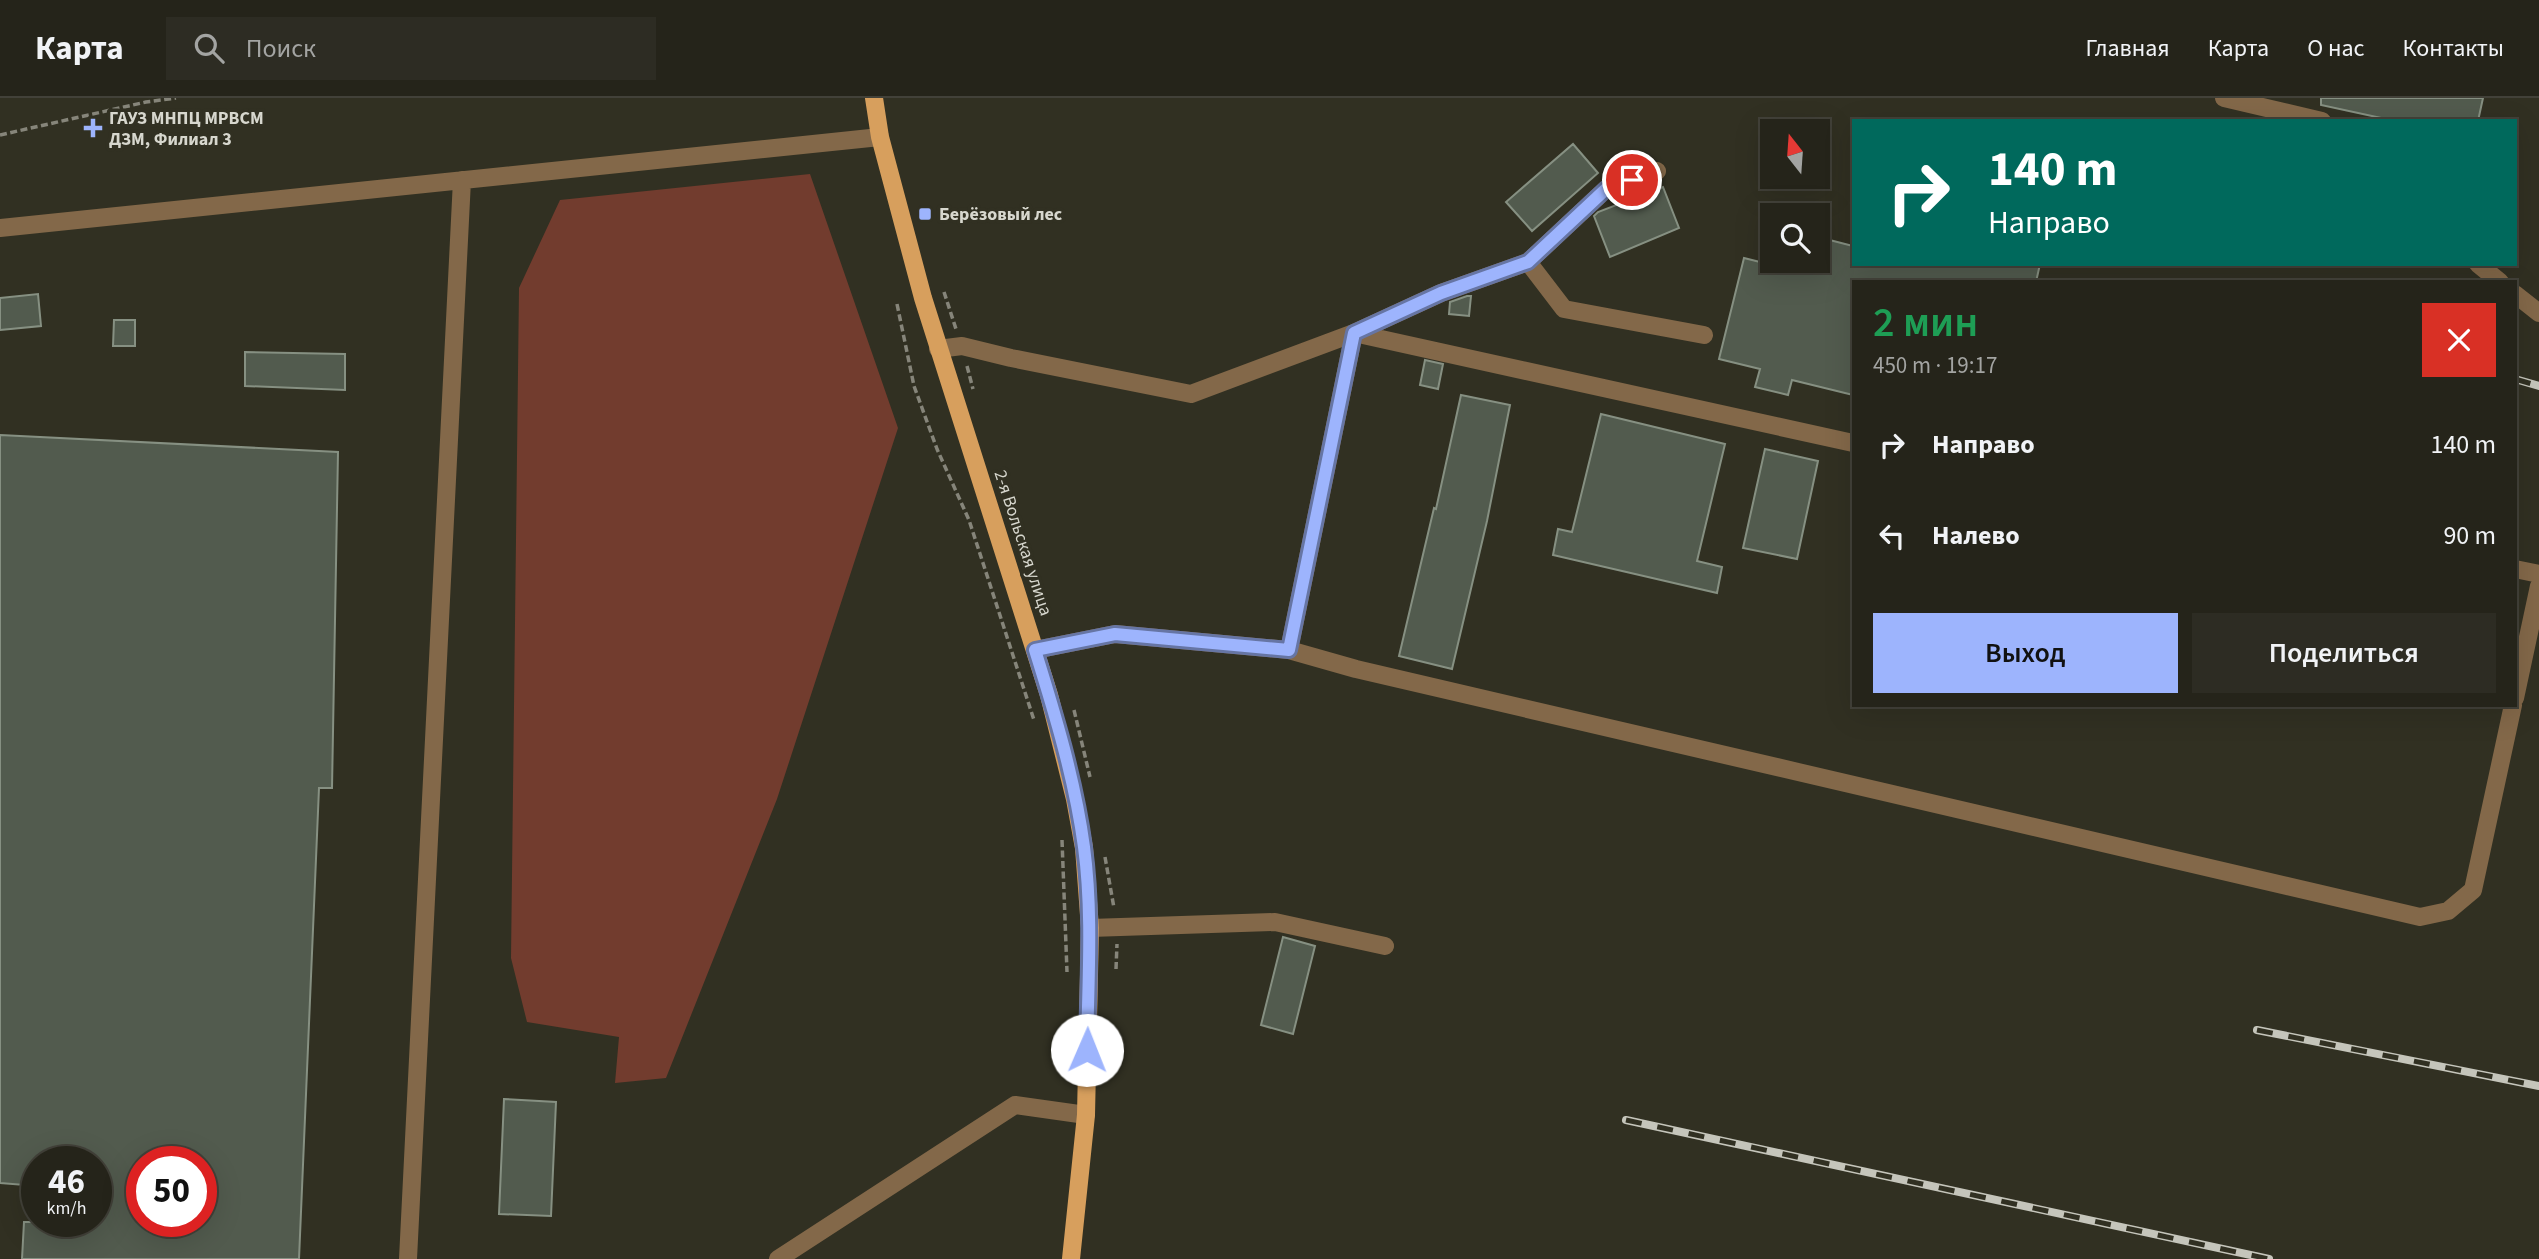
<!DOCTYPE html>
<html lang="ru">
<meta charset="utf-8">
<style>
:root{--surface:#25241a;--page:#2d2c23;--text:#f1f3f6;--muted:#a3a4a2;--line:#424139;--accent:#9db4fd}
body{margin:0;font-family:"Source Sans 3",sans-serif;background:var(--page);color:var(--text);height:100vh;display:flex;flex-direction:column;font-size:26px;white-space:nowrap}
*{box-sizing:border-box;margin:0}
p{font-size:23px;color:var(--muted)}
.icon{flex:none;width:38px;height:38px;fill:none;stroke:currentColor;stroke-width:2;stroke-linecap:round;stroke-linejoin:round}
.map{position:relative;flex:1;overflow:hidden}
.panel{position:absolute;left:1852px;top:182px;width:665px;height:427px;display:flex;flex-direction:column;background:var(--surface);border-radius:0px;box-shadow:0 7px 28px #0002,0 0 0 2px var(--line)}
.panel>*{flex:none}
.guide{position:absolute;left:1852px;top:21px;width:665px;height:147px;border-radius:0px;box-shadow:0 7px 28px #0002,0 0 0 2px var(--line);background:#00695c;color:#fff;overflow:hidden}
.needle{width:46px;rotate:343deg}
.fabs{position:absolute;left:1760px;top:21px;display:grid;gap:14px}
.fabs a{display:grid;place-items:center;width:70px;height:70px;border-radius:0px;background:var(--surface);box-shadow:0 7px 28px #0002,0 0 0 2px var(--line);font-size:35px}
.speed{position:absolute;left:21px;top:1048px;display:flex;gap:14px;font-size:35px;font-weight:700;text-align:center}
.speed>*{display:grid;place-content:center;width:91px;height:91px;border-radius:50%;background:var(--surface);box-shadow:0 7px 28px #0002,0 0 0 2px var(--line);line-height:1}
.speed small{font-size:18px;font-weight:400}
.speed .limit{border:10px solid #d22;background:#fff;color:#111}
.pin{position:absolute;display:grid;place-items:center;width:60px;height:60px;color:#fff;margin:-30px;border:4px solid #fff;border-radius:50%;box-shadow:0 2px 7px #0007}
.me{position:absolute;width:77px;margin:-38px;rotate:1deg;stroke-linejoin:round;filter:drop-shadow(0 0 5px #0008)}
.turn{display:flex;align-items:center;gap:24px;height:147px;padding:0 21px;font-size:32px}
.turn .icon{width:91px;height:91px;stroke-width:2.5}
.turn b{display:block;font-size:49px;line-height:60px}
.round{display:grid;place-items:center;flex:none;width:74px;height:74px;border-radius:0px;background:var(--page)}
.summary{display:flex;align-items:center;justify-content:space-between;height:119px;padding:0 21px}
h1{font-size:42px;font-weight:600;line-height:52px;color:#1e9e55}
.primary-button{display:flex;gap:14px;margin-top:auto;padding:14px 21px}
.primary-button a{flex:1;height:80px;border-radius:0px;background:var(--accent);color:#111;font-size:28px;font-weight:600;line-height:80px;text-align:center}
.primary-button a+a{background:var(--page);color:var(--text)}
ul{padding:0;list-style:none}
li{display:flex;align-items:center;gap:21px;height:91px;padding:0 21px}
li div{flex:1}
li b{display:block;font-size:26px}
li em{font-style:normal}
header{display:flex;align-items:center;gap:42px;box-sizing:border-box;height:98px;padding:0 35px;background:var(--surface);border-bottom:2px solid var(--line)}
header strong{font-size:33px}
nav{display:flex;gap:38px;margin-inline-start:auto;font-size:24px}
.search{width:490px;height:63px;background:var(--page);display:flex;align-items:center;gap:18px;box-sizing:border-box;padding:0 24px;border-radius:0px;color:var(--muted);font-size:26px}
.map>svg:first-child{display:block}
</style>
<header>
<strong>Карта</strong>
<div class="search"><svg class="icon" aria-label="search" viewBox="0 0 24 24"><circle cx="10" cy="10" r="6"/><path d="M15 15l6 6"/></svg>Поиск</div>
<nav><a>Главная</a><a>Карта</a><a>О нас</a><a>Контакты</a></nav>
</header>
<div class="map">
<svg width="2539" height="1161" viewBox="0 0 2539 1161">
<rect width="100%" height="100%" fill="#313022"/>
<path fill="#723c2e" d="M810 76 898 330 777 701 666 980 615 985 619 939 527 924 511 860 519 190 560 102Z"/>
<path fill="#525b4e" stroke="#869082" stroke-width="2" fill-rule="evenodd" d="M2321 0H2483L2478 23H2395L2321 7Z
M1573 46 1598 75 1532 133 1506 104Z
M1663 89 1679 130 1610 159 1594 118 1598 114Z
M1818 139 1853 148V166H2040L2036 184H1853V297L1792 282 1788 297 1755 289 1760 271 1719 261 1744 160 1784 170 1785 163H1818Z
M38 196 41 228 0 232V200Z
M1467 198H1471L1469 218 1449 216 1450 204Z
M114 222H135V248H113Z
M245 254 345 256V292L245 288Z
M1425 262 1443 266 1438 291 1420 287Z
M1461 297 1510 307 1487 423 1452 571 1399 558 1434 410 1436 411Z
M1601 316 1725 346 1697 463 1722 469 1717 495 1553 457 1558 431 1572 434Z
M0 337 338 354 332 690H319L299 1161H22L24 1124H96V1064H37V1088L0 1085ZM142 1064H201V1124H142Z
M1765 351 1818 363 1797 461 1743 450Z
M1283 839 1315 848 1293 936 1261 927Z
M504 1001 556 1004 551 1118 499 1116Z"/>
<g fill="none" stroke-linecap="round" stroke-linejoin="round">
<path stroke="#86857a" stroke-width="3.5" stroke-dasharray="7 3.5" stroke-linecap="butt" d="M0 37 146 4 176 0
M944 194 956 231
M897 206 914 288 937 351 969 422 1034 622
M967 268 973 291
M1074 612 1090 679
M1062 742 1067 874
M1105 759 1114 810
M1116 871 1117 846"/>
<path stroke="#836849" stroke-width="18" d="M2224 0 2322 23
M0 130 880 39
M1528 164 1564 211 1704 237
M2478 166 2500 184
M2515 196 2539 215
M938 251 962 248 1011 260 1191 296 1354 235 1853 345
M2515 471 2539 476
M1035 552 1115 536 1289 552 1356 571 2420 819 2448 813 2473 792 2513 607
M1289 552 1354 235 1441 195 1528 164 1606 91 1657 73
M2515 600 2539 488
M1090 830 1275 824 1385 848
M408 1161 462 82
M778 1161 1015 1007 1086 1017"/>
<path stroke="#d79f5d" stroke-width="18" d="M874 0 880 39 923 200 1049 597 1075 701 1084 750 1090 830 1086 1017 1071 1161"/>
<defs>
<path id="rail" d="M2515 281 2539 288
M2257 932 2539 988
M1626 1022 2269 1161"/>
</defs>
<use href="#rail" stroke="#c5c5bb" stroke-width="8"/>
<use href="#rail" stroke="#313022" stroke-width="5" stroke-dasharray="16" stroke-linecap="butt"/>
</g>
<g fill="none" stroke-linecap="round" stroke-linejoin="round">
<defs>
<path id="route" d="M1087 952C1088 884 1093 816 1084 749 1075 682 1055 616 1035 552L1115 536 1289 552 1354 235 1441 195 1528 164 1606 91 1632 82"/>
</defs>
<use href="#route" stroke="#6675a4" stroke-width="18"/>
<use href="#route" stroke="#9db4fd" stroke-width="12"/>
</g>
<g fill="#9db4fd" stroke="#313022" stroke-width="2.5">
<path d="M89.5 19.5h7v7h7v7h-7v7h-7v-7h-7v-7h7z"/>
<rect x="918" y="109" width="14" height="14" rx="3.5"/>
</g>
<g text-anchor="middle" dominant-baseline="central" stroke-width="7" stroke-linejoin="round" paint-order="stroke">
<g font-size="18" font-weight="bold" fill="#d7d7ce" stroke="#313022" text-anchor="start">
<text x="109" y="20">ГАУЗ МНПЦ МРВСМ<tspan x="109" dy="21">ДЗМ, Филиал 3</tspan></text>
<text x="939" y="116">Берёзовый лес</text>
</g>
<g font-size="18" fill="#d7d7ce" stroke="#313022">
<text transform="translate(1023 445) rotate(72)">2-я Вольская улица</text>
</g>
</g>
</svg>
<div class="fabs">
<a><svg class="needle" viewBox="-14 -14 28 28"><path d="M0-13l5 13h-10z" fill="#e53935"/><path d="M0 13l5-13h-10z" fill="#a3a4a2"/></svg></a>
<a><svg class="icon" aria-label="search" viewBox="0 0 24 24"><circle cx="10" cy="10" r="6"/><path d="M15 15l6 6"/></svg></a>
</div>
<div class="speed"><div>46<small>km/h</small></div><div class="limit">50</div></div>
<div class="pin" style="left:1632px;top:82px;background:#d93025"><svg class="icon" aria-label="arrive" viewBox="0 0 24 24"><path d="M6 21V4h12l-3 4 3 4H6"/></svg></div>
<svg class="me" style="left:1087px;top:952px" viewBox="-20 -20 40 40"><circle r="19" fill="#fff"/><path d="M0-13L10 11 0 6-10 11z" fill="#9db4fd"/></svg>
<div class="guide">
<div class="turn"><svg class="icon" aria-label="right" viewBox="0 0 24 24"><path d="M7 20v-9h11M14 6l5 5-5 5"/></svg><div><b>140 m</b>Направо</div></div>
</div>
<section class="panel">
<div class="summary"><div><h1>2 мин</h1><p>450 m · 19:17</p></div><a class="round" style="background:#d93025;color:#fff"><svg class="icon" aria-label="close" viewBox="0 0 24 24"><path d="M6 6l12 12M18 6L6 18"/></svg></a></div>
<ul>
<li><svg class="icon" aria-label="right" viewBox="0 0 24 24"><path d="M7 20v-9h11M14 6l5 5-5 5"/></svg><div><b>Направо</b></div><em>140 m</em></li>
<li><svg class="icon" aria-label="left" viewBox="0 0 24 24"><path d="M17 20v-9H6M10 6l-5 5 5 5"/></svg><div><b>Налево</b></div><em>90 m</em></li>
</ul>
<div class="primary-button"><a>Выход</a><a>Поделиться</a></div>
</section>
</div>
